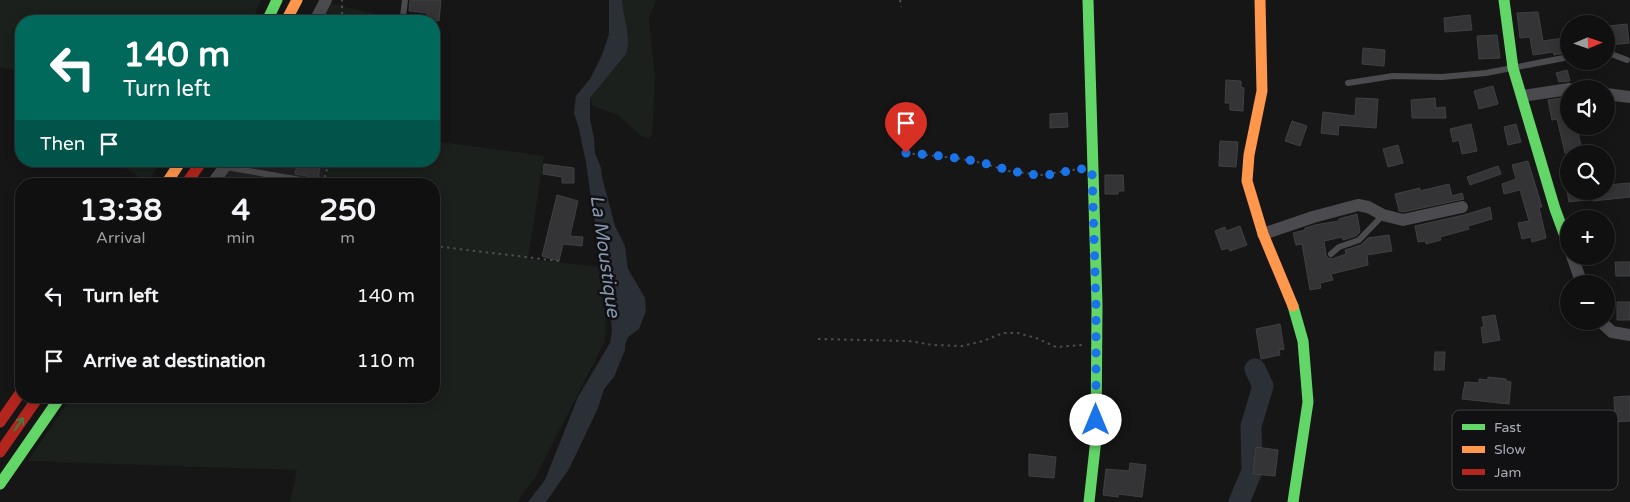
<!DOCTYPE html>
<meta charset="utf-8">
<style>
:root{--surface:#101010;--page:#1e1e1e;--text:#f1f3f6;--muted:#9c9d9f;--line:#303030}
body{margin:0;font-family:"Varela Round",sans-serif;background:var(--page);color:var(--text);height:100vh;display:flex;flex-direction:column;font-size:19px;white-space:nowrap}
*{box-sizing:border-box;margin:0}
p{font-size:16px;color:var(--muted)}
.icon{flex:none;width:28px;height:28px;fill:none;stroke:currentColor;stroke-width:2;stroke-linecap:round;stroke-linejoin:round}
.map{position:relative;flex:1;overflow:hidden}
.details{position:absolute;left:15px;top:178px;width:425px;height:225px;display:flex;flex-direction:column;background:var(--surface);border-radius:20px;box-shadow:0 2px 12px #0003,0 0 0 1px var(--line)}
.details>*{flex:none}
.top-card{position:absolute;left:15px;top:15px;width:425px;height:152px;border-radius:20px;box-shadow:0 2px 12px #0003,0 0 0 1px var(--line);background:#00695c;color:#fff;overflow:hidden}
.needle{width:32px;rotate:88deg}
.controls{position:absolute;left:1560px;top:15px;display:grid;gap:10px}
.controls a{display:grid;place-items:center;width:55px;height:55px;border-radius:50%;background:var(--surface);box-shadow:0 2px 12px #0003,0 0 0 1px var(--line);font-size:25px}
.pin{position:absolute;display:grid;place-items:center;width:42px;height:42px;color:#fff;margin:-51px -21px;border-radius:50% 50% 50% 0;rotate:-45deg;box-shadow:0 0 5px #0007}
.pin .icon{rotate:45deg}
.me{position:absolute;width:55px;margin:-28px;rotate:0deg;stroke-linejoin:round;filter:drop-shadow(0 0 4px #0008)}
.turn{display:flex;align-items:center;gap:18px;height:105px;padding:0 25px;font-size:22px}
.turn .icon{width:65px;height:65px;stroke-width:2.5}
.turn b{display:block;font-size:35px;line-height:42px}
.then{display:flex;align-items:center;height:48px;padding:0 25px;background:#0003;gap:10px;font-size:19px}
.eta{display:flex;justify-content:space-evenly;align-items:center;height:85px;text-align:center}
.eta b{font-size:30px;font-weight:800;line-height:35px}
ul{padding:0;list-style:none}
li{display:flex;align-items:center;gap:15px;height:65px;padding:0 25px}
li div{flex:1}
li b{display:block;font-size:19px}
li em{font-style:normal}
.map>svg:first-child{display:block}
</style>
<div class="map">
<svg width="1630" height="502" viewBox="0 0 1630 502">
<rect width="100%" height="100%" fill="#161616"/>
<path fill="#212123" d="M234 161H328L321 184H219Z"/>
<path fill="#1b201c" d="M0 0H261L252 21H21V71L0 67Z
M622 0H656L649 18 655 78 652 136 648 138 640 135 618 115 593 106 590 98 626 54C632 36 623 18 622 0Z
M329 3 396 19V21H319Z
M434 141 544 156 528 259 601 267 606 329 604 343 535 478 517 502H290L297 470 28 461 72 396H434V184H321L328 161H434Z
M125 161H161L147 183 127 169Z"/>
<path fill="#2b3036" d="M609 0H622C623 18 632 36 626 54L590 98V119L594 138 595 153 601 168 602 177 615 226 625 246 628 269 645 298 646 311 639 329 628 337 625 345V350L614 377 604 389 598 408 569 469 546 502H528L545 480 578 397 610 343 612 331 607 285 592 206 586 162 579 129 574 113 576 96 590 79 602 55 609 34Z"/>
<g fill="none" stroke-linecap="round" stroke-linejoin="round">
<path stroke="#2b3036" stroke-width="21" d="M1239 502 1252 471 1251 426 1263 386 1255 369"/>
</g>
<path fill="#343436" stroke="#3f4042" d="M410 0H441L439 21 426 20 427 13 409 11Z
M1538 12 1543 41 1569 37V52L1554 55 1553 52 1533 55 1530 37 1520 38 1517 13Z
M1470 15 1472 30 1445 32 1444 18Z
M1627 24 1629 43 1610 45 1609 26Z
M1497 35 1500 58 1479 59 1477 36Z
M1363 48 1385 50 1384 66 1362 64Z
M1567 70 1570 81 1559 82 1556 73Z
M1226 80 1241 81V87L1244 88 1243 111 1230 110V103H1225Z
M1493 86 1498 104 1479 109 1474 91Z
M1569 97V130L1577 128 1582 150 1565 153 1557 119 1552 120 1548 100Z
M1356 98 1378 99 1376 128 1339 125 1338 135 1321 133 1323 112 1355 116Z
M1435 98 1436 108 1445 107 1446 118H1412L1411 100Z
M1067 113 1068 127 1050 128V114Z
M1292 121 1307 126 1300 146 1285 141Z
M1471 124 1477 151 1462 154 1459 140 1453 142 1450 129Z
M1516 124 1521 142 1508 145 1504 127Z
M1220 141 1238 142 1236 167 1219 166Z
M1398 145 1403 163 1388 167 1383 149Z
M298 161H321L317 184H310V179L307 176 295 174Z
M1528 161 1542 207H1539L1546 238 1532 242 1531 237 1522 239 1518 223 1529 221 1520 190 1504 194 1502 184 1516 179 1512 165Z
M544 164 574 168V183H562V177L543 174Z
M1498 166 1501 174 1470 185 1467 177Z
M1105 175H1123L1124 191H1118V194H1105Z
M1630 183V197L1593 201V199L1569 202 1567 191H1606V185Z
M1449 184 1452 196 1462 193 1464 199 1403 212 1399 211 1395 194 1420 188V191Z
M557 195 578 201 570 236 583 237 582 246 563 244 559 261 542 256Z
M1490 207 1492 219 1468 226 1469 229 1440 237 1441 240 1426 244V241L1418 242 1415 226 1464 215Z
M1357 214 1360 232 1356 236 1343 240 1342 237 1324 241 1326 255 1328 258 1332 259 1346 254 1345 250 1361 245 1368 238 1389 235 1392 251 1367 255 1368 265 1331 274 1333 280 1320 283 1321 288 1310 290 1302 244 1296 245 1293 233 1305 230V228L1315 225 1339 221V219Z
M1240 226 1247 245 1230 251 1228 248 1222 250 1215 231 1225 227 1226 231Z
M1615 262H1630V276H1616Z
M1617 302H1630V320H1617Z
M1495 315 1500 340 1483 343 1481 327H1484L1482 317Z
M1280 324 1284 349 1279 350 1280 355 1261 359 1256 329Z
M1435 352H1445L1444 370H1434Z
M1488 377 1506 379V381L1511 382 1509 404 1462 399 1465 382 1479 383V379L1488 380Z
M1630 396V421L1615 422 1614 397Z
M1256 447 1278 450 1275 476 1253 474Z
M1029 454 1056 457 1054 478 1029 476Z
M1130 463 1146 465 1142 497 1118 494V497L1103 495 1106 469 1129 471Z"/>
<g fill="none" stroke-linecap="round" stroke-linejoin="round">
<path stroke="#4c4d4f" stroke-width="2" stroke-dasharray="2.5 4" stroke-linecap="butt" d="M900 0 901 7
M342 21V0
M906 153 956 158 982 163 1009 171 1041 175 1078 169
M323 184 329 161
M434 246 559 261
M818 339 909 341 933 345 962 346 983 341 1003 333H1018L1036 338 1056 347 1082 345"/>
<path stroke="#4b4b4f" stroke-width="6" d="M403 16 405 0
M1606 52 1627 60
M1348 83 1393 76 1442 77 1486 73 1569 57
M226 167 306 181
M1331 254 1339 247 1359 240 1383 215"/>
<path stroke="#4b4b4f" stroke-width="12" d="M315 21 326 0
M1606 94 1630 97
M1522 96 1569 89
M212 184 229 161
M1263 234 1313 217 1358 205 1368 207 1383 215 1403 220 1462 207
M1572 256 1582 284
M1600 321 1612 332 1630 335"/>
<path stroke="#63d668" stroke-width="11" d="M1088 0 1097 305 1096 439 1089 502
M1504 0 1513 68 1555 209 1569 247
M267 21 277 0
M0 484 61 396
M1293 502 1308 402 1303 341 1293 306"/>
<path stroke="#ff974d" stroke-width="11" d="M1260 0 1262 91 1249 155 1247 181 1263 234 1293 306
M286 21 297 0
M166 184 181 161"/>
<path stroke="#b3261e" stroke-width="11" d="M186 184 202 161
M0 422 21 392
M0 452 39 396"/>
</g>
<defs><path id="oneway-shaft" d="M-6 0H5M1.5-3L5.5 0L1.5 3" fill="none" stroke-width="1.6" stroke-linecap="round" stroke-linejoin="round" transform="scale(1.25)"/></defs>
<use stroke="#3e7d41" href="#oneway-shaft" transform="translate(19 424) rotate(-55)"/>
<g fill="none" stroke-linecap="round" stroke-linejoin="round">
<path stroke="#1a73e8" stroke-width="9" stroke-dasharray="0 16.2" d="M906 153C932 155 958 157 983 163 1002 168 1019 174 1039 175 1057 176 1074 167 1092 169L1096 305V420"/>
</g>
<g text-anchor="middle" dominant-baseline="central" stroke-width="5" stroke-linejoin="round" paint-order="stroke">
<g font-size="19" font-style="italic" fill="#8497ac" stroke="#111012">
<text transform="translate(605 256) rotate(82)">La Moustique</text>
</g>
</g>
<rect x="1452" y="410" width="166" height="80" rx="8" fill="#111012" stroke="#3f3f43" stroke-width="1"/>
<rect x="1462" y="424" width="23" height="6" fill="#63d668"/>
<rect x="1462" y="446" width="23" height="7" fill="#ff974d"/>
<rect x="1462" y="469" width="23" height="6" fill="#b3261e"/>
<g font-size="14" fill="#a9acb5">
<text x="1494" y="432">Fast</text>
<text x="1494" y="454">Slow</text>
<text x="1494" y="477">Jam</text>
</g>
</svg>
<div class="controls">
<a><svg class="needle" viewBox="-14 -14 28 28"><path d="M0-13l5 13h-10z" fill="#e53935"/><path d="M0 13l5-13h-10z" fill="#9c9d9f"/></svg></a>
<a><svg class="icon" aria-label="sound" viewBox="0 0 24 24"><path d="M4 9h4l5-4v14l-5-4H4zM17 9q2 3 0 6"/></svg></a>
<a><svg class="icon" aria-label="search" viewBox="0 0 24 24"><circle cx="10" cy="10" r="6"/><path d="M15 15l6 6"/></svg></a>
<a>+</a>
<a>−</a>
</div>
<div class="pin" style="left:906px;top:153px;background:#d93025"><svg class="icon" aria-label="arrive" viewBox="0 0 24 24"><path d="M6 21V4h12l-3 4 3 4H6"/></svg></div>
<svg class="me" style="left:1096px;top:420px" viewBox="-20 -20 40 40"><circle r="19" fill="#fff"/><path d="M0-13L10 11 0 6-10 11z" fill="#1a73e8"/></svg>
<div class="top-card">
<div class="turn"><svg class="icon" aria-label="left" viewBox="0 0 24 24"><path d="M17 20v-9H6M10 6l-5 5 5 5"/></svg><div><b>140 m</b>Turn left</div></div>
<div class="then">Then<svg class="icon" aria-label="arrive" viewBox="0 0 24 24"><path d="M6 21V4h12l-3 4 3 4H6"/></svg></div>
</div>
<section class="details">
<div class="eta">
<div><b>13:38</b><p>Arrival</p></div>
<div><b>4</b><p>min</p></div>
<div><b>250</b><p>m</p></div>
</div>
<ul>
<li><svg class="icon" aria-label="left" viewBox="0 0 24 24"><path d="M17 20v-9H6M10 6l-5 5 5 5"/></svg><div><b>Turn left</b></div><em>140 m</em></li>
<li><svg class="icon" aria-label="arrive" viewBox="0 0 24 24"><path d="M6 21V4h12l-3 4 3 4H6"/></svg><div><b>Arrive at destination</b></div><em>110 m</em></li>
</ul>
</section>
</div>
